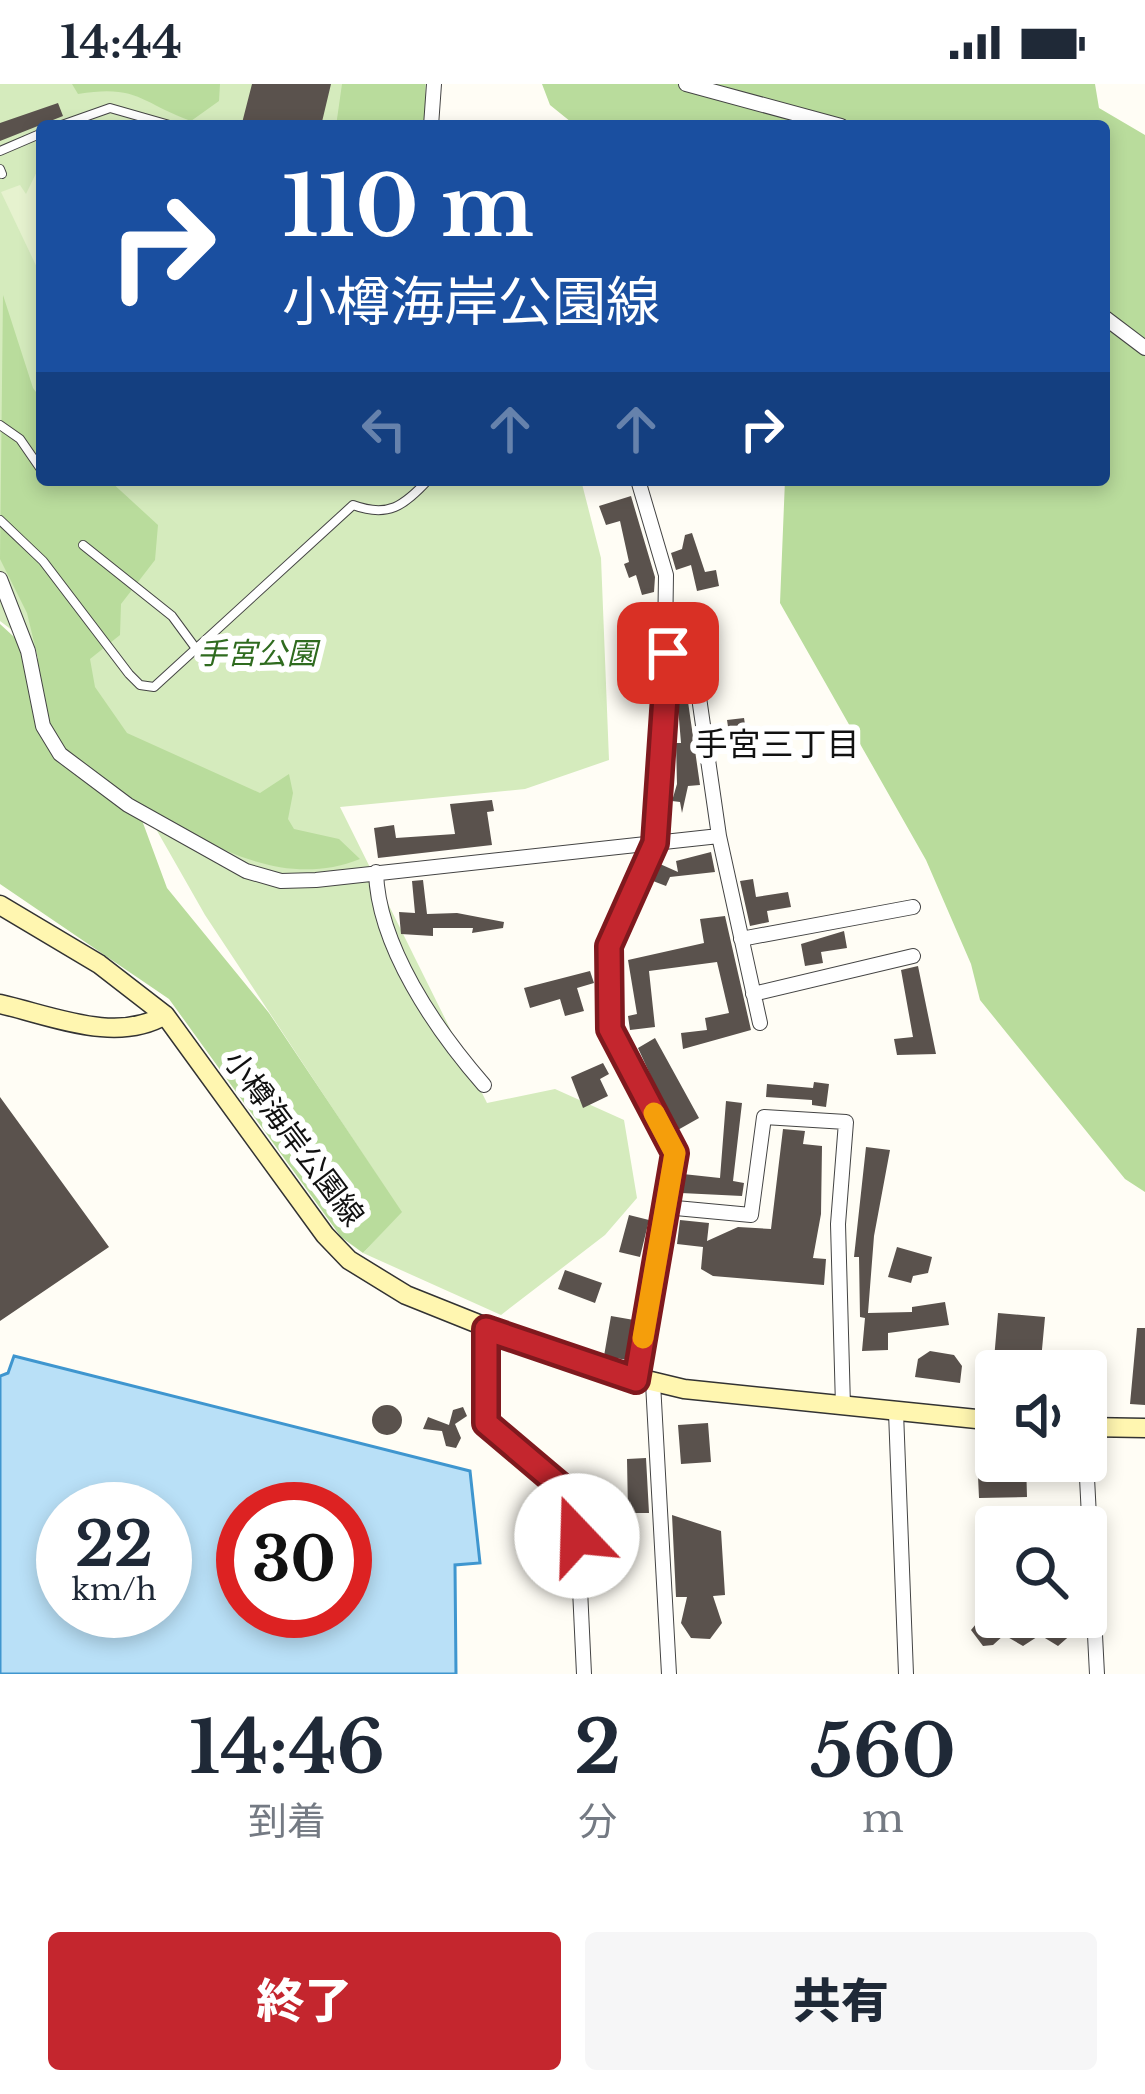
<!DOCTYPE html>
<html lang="ja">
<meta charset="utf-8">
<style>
:root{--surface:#fff;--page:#f6f6f7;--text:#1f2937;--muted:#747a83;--accent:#c4262e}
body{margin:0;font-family:"Libre Baskerville","Noto Sans JP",serif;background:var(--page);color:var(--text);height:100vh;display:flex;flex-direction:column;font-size:45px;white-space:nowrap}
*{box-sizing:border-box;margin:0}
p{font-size:39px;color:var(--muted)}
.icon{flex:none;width:66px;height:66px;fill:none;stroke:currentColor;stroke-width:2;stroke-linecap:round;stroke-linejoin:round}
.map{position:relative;height:1590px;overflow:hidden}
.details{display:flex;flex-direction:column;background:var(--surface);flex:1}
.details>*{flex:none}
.guide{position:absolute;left:36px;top:36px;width:1074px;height:366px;border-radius:12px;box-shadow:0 6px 18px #0003;background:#1a4fa0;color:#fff;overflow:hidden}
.fabs{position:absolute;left:975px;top:1266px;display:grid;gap:24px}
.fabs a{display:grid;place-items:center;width:132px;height:132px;border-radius:12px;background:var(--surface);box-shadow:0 6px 18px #0003;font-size:60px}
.speed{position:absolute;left:36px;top:1398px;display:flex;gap:24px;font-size:60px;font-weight:700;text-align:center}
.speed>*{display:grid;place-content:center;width:156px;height:156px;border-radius:50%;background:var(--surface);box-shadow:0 6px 18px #0003;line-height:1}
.speed small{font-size:30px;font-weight:400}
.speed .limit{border:18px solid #d22;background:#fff;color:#111}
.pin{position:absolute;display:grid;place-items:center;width:102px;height:102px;color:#fff;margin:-51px;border-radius:24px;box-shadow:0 6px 18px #0006}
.me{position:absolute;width:132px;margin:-66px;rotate:339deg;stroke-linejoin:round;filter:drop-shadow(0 0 9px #0008)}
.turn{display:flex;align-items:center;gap:42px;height:252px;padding:0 48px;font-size:54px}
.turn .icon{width:156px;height:156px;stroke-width:2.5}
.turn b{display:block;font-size:84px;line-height:102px}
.lanes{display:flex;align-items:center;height:114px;padding:0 48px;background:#0003;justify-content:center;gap:60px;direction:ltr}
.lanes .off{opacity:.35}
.eta{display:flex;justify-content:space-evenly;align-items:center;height:204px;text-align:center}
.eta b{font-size:72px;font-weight:800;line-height:84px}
.cta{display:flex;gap:24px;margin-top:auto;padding:24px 48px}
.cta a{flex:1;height:138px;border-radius:12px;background:var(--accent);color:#fff;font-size:48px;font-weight:800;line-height:138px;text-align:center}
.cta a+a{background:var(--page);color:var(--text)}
.status{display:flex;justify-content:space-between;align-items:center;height:84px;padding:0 60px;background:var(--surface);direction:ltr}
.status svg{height:33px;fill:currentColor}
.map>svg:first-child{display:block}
</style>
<div class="status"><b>14:44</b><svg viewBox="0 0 49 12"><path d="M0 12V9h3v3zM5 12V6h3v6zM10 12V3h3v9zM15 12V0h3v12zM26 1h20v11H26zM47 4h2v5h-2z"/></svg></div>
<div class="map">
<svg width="1145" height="1590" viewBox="0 0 1145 1590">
<rect width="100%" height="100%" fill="#fffdf5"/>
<path fill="#d5ebbd" d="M0 0H429L423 42H42V396H581L601 474 609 676 525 705 340 723 487 1019 555 1005 624 1036 637 1114 605 1151 501 1231 363 1169 401 1128 205 831 66 587 0 537Z"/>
<path fill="#b9dc9c" d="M72 0H220L219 17 191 37C141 19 138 0 78 10Z
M342 0H425V42H336Z
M542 0H1095L1099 24 1145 51V1108L1125 1095 980 916 971 880 926 776 780 519 785 396H1104V42H576L550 21Z
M3 211 33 304 42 316V396H109L158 441 155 476 121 520 120 551 90 575 95 603 127 649 260 709 289 690 293 709 288 735 294 745 339 755 360 775C280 807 206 758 136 720L167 804 269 929 402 1128 363 1169 341 1153 169 915 0 800V540L38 575 27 529 0 475Z"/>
<path fill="#e6f2cf" d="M42 77V194L1 108 20 101 26 110Z"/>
<path fill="#b9e0f7" stroke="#3f96cf" stroke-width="3" fill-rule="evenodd" d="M14 1272 470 1387 480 1479 455 1481 456 1590H0V1292L8 1289ZM63 1425H165V1527H63ZM243 1425H345V1527H243Z"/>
<path fill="#5a524d" d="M252 0H331L321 42 242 39Z
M58 19 63 32 0 57V39Z
M631 412 655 493 654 508 642 511 636 491 629 494 624 480 629 478 620 437 606 441 599 422Z
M692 449 705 488 716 486 719 502 697 507 691 481 676 486 671 469 682 465 685 451Z
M685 597 700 701 688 702 682 729 680 718 672 717 677 700 676 659H681L676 599Z
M744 634 749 665 718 669 716 651 729 649 727 636Z
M492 716 494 727 487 728 492 761 378 774 374 744 394 741 396 754 455 750 450 720Z
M711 768 715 788 670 793 666 802 653 797 660 780 678 788 676 777Z
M753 795 756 813 788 808 791 823 767 827 769 838 750 842 740 797Z
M423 796 427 830 457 829 504 838 503 844 472 849 473 844H433V852L401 850 399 828 415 829 412 797Z
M725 832 751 946 683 965 681 949 707 946 705 934 729 929 717 878 649 887 655 943 630 946 628 932 637 930 628 876 704 859 700 835Z
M844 847 847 864 821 868 823 879 805 882 801 860Z
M918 882 936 970 897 971 894 955 913 953 901 886Z
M590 887 594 899 577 904 584 927 565 932 560 915 530 924 524 904Z
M655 954 699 1034 676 1047 638 964Z
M603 979 609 990 600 995 608 1012 583 1024 571 993Z
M814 998 829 1000 826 1023 812 1021V1016L766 1013 767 1000 813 1004Z
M0 1013 109 1163 0 1237Z
M726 1017 742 1019 733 1097 744 1099 742 1112 681 1109 683 1090 720 1094Z
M783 1045 805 1047 803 1060 822 1062 821 1130 813 1174 826 1175 824 1201 713 1192 701 1185 703 1163 677 1160 680 1136 709 1139 707 1157 738 1143 771 1145Z
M866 1063 890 1066 874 1152 868 1229 912 1228V1223L945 1218 949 1241 888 1249V1266L862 1267 865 1234 860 1233 859 1173H854Z
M629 1131 649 1136 640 1173 619 1168Z
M897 1163 932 1173 928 1189 913 1192 911 1199 888 1193Z
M565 1186 602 1199 595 1219 558 1205Z
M998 1229 1045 1233 1040 1287H993Z
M611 1232 634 1236 627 1276 604 1272Z
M1137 1244H1145V1321L1130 1320Z
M930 1267 954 1271 962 1282 960 1299 915 1293 918 1275Z
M372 1336a15 15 0 1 1 30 0a15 15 0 1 1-30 0Z
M463 1323 467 1332 455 1340 461 1354 456 1364 446 1362 442 1347 423 1345 428 1333 449 1341 453 1326Z
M708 1339 711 1378 681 1380 678 1341Z
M996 1369V1377H1026L1027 1413 979 1414 977 1370Z
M646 1374 649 1429H628L627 1375Z
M672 1431 721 1447 725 1511 713 1512 722 1539 710 1555 691 1554 681 1539 687 1513H676Z
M986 1528 1006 1538 1013 1533H1033L1039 1540 1048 1533H1068L1074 1548 1058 1562 1040 1551 1023 1562 1004 1551 993 1561 983 1562 971 1546Z"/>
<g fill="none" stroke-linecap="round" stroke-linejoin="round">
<defs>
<path id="lane" d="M59 42 110 24 173 42
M0 67 42 49
M0 85 2 90
M0 341 20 355 40 384
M0 436 43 477 129 590 140 601 154 603 353 421C388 434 404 422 428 396
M83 461 172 532 197 566"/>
<path id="street" d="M686 0 841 42
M431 42 434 0
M1104 233 1145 264
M0 495 28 567 43 642 60 670 128 721 246 787 281 797 316 796 719 752
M669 530 690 551 719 752 760 939
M376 788C378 862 436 946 484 1001
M741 855 913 823
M753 910 913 872
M665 1123 751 1131 764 1033 846 1038 838 1140 843 1322
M486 1245V1339L576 1420 584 1590
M636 1296 675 1069 610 945 609 862 655 759 663 686 666 491 638 396
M653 1299 669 1590
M896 1328 906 1590
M1086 1374 1097 1590"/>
<path id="secondary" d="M0 821 99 880 165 931 325 1151 349 1176 406 1211 576 1279 684 1305 996 1337
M0 920C53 932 116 960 165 931
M1086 1343 1145 1344"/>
</defs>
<use href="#lane" stroke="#444" stroke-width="10"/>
<use href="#street" stroke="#444" stroke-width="16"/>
<use href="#secondary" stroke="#333" stroke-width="21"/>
<use href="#lane" stroke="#fff" stroke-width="8"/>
<use href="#street" stroke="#fff" stroke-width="14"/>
<use href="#secondary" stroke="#fff6b0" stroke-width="18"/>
</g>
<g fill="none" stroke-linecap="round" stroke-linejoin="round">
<defs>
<path id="route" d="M577 1452 571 1411 486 1339V1245L636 1296 675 1069 610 945 609 862 655 759 668 569"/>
</defs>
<use href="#route" stroke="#7f191e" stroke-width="30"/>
<use href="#route" stroke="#c4262e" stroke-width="21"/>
<path stroke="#f59e0b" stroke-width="21" d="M643 1254 675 1069 654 1029"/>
</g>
<g text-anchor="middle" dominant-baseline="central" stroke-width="12" stroke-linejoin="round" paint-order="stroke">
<g font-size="30" font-style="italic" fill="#2f6b1f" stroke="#fff">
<text x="257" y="569">手宮公園</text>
</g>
<g font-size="30" fill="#111" stroke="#fff">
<text transform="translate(294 1054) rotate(53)">小樽海岸公園線</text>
</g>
<g font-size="33" fill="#111" stroke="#fff">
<text x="777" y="660">手宮三丁目</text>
</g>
</g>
</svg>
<div class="fabs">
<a><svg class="icon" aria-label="sound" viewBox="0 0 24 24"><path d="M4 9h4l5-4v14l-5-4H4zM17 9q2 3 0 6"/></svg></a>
<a><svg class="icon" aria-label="search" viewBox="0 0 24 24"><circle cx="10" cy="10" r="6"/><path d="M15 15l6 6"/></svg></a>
</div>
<div class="speed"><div>22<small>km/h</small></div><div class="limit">30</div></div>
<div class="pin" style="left:668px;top:569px;background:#d93025"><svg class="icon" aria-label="arrive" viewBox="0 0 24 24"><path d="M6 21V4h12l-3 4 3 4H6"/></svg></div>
<svg class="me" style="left:577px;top:1452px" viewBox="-20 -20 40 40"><circle r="19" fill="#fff"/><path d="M0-13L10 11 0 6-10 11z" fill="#c4262e"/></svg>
<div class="guide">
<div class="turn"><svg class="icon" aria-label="right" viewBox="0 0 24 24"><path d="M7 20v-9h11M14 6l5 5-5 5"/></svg><div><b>110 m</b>小樽海岸公園線</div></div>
<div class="lanes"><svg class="icon off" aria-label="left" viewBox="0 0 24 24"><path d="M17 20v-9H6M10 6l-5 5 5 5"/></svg><svg class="icon off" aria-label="ahead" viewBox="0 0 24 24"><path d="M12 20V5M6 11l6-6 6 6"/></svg><svg class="icon off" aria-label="ahead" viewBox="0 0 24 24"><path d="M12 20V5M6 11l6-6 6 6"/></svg><svg class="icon" aria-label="right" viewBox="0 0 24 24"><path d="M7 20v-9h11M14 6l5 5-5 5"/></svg></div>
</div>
</div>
<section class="details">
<div class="eta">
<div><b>14:46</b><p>到着</p></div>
<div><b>2</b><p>分</p></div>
<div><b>560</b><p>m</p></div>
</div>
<div class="cta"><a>終了</a><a>共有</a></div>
</section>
